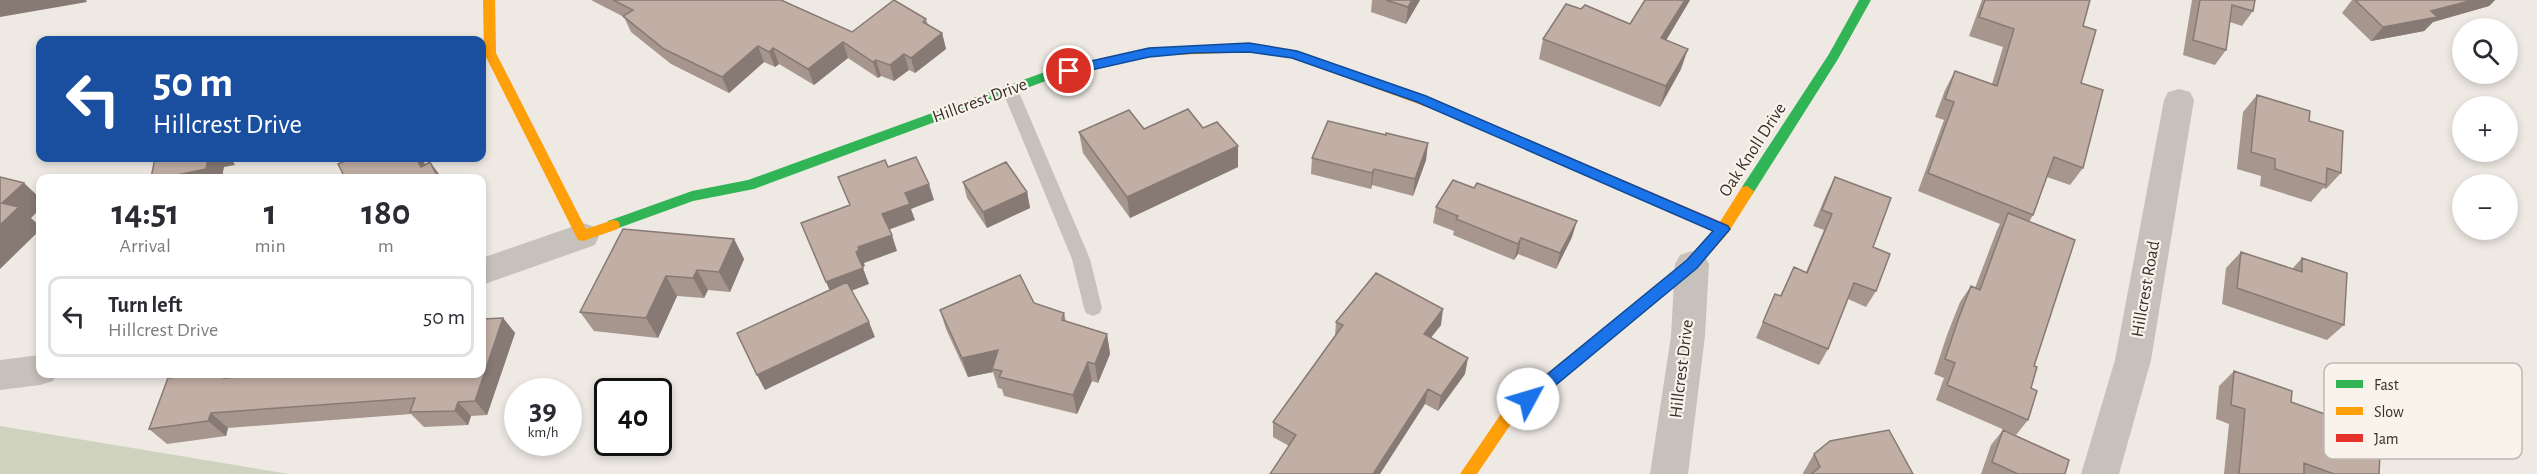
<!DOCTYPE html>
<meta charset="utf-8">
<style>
:root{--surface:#fff;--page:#f7f7f7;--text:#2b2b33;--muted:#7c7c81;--line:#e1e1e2}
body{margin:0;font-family:"Alegreya Sans",sans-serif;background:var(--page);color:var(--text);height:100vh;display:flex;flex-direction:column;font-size:22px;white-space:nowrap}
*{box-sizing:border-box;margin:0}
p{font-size:20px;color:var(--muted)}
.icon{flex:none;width:33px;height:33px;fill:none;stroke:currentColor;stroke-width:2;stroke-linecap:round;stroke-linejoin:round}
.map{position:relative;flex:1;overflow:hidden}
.sheet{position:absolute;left:36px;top:174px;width:450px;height:204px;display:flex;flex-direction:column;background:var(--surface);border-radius:12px;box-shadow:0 3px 9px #0003}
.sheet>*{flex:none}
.top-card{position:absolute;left:36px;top:36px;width:450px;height:126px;border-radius:12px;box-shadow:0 3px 9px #0003;background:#1a4fa0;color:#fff;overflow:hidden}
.fabs{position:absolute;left:2452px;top:18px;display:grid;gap:12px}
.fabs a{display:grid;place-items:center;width:66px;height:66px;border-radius:50%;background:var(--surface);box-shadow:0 3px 9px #0003;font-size:30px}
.speed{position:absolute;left:504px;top:378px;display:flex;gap:12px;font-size:30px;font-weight:700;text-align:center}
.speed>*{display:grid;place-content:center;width:78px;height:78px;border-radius:50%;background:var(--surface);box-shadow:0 3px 9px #0003;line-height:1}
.speed small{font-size:15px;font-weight:400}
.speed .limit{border:3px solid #111;border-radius:9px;background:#fff;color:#111}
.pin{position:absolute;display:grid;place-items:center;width:51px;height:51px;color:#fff;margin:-26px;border:3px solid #fff;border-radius:50%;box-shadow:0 2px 6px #0007}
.me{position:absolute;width:66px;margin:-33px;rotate:51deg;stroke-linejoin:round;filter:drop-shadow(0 0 4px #0008)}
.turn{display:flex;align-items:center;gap:21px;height:126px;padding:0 18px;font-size:27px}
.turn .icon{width:78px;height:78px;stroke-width:2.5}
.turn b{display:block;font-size:42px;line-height:51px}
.eta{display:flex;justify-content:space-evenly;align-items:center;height:102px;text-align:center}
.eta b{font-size:36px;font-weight:600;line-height:42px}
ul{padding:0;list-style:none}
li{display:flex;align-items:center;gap:18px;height:81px;margin:0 12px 9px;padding:0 6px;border:3px solid var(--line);border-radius:12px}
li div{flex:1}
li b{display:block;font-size:22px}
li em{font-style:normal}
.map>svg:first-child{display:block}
</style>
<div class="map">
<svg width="2537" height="474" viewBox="0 0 2537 474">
<rect width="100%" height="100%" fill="#eee9e3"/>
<path fill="#cfd3be" d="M0 426 289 474H0Z"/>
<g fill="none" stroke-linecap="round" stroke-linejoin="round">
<path fill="#c7c1bc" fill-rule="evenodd" d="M1010 84 1016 86 1018 90 1090 259 1102 308 1100 313 1093 316 1086 313 1084 308 1072 259 1002 90 1004 86Z"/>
<path fill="#c7c1bc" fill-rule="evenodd" d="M2179 89 2190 92 2194 100 2151 360 2119 474H2081L2115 360 2164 100 2168 92Z
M583 223 595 227 599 236 595 245 482 285V258Z
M1692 251 1704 255 1709 264 1705 336 1688 474H1650L1671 336 1675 264 1680 255Z
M40 355V374H56L53 381 40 385 0 390V360Z"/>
<path fill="#30b455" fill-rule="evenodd" d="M1859 0H1871L1838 59 1752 195H1742L1740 191 1742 187 1829 54Z
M1117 55 1123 59 1121 62 1051 79 754 189 693 201 613 230 608 229 606 225 608 221 692 191 748 180 1045 72Z"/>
<path fill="#ff9f0a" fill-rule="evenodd" d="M483 0H495L496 53 586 229 613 220 618 221 620 225 618 229 583 241 578 240 484 53Z
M1249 44 1297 51 1454 108 1456 111 1450 116 1446 114 1292 58 1249 52 1149 56 1117 63 1111 59 1113 56 1149 48Z
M1747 186 1754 191 1752 195 1728 233 1697 268 1515 418 1477 474H1460L1505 408 1687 260 1718 225 1742 187Z"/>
<path fill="#e5322d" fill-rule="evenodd" d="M1450 106 1728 225 1730 229 1728 233H1718L1446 114 1444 111Z"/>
</g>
<path fill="#a6968e" d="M591 0H781L852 32 926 19 928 25 942 33 946 49 915 73 909 70 894 81 881 76 878 78 848 58 814 85 779 64 775 67 764 62 729 93 671 64 631 32 624 17Z
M1372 0H1420L1406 24 1371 12Z
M1645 0H1690L1666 40 1681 69 1660 107 1539 59 1543 39 1581 9 1630 24Z
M1982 0H2090L2083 26 2081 83 2083 168 2070 185 2047 177 2033 215 2029 222 2034 366 2031 388 2028 420 2016 435 1936 400 1944 378 1934 374 1947 335 1960 302 1971 286 1975 288 1997 230 2000 224 1918 191 1944 120 1935 117 1945 90 1955 71 1992 84 2003 47 1969 36Z
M2192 0H2255L2253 11 2242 26 2230 22 2226 50 2215 65 2183 55Z
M2352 0H2495L2489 6 2433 22 2424 31 2371 41 2342 13Z
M2257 95 2309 121 2341 173 2326 189 2323 188 2311 202 2260 186 2261 176 2237 169 2243 112Z
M1203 128 1238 146V167L1130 218 1083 153 1079 132Z
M1386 135 1428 143 1426 160 1413 196 1372 185 1371 189 1311 174 1312 158Z
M1835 177 1873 247 1876 291 1866 307 1848 299 1828 349 1819 365 1756 338 1775 294 1780 296 1794 267 1806 272 1824 230 1813 226 1827 193Z
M963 182 1027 192 1030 208 987 228 967 198Z
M1436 207 1572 237 1556 269 1518 254 1514 260 1453 235 1454 231 1433 223Z
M734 239 744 259 730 292 708 290 704 298 677 296 658 338 594 331 580 312Z
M2241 252 2292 269 2302 258 2344 325 2327 340 2222 304 2226 268Z
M1034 303 1064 313 1066 321 1107 334 1110 354 1098 383 1092 381 1077 414 1004 396 1002 389 998 388 993 372 968 377 946 329 940 310Z
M503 318 515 333 487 415 471 416 468 425 424 427 411 414 228 428 226 436 167 444 149 429 207 374H229L233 377 482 374Z
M1336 322 1441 325 1431 337 1465 374 1438 411 1425 404 1289 446 1273 437V422L1335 336Z
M2234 371 2291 402 2379 474H2224L2229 424 2216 419 2219 386Z
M2003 430 2065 474H1981L1991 445Z
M1814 454 1913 474H1803V473Z"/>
<path fill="#877a74" d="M0 0H86L87 2 0 17Z
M1412 0H1420L1406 24 1408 7Z
M1685 0H1690L1655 59 1661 38Z
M2473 0H2495L2489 6 2433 22 2424 31 2371 41 2383 27 2431 11Z
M942 33 946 49 915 73 911 58Z
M843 42 848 58 814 85 808 69Z
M758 46 764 62 729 93 722 77Z
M773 48 779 64 775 67 769 52Z
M1688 49 1681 69 1660 107 1666 86Z
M904 54 909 70 894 81 890 65Z
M876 60 881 76 878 78 873 62Z
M1428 143 1426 160 1413 196 1415 179Z
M1238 146V167L1130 218 1127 197Z
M208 158H231L235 165 224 167 222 178H162Z
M416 158H422L432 178 421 167Z
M430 162 442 178H438Z
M1374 169 1372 185 1371 189 1372 173Z
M24 183 40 198V209L31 218 40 226V230L0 269V225L2 203Z
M929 184 934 200 911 209 915 220 888 230 882 214 905 193Z
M1027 192 1030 208 987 228 983 212Z
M1577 221 1572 237 1556 269 1560 253Z
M892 235 897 251 864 263 865 266 862 268 856 252 858 247Z
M1521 238 1518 254 1514 260 1518 244Z
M734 239 744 259 730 292 719 272Z
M863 268 869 284 833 298 826 282Z
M697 270 708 290 704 298 693 278Z
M666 276 677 296 658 338 646 318Z
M1443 309 1441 325 1422 349 1424 334Z
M503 318 515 333 487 415 475 401Z
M869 322 875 337 765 390 757 375Z
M1107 334 1110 354 1098 383 1095 364Z
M998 350 992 369 993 372 968 377 962 358Z
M1468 358 1465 374 1438 411 1441 396Z
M1088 362 1092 381 1077 414 1073 395Z
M225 374H229L243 386 224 378Z
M1428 389 1425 404 1380 474H1373Z
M458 402 471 416 468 425 455 411Z
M211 413 228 428 226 436 208 421Z"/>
<path fill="#c1aea5" stroke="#877a74" stroke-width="1.5" d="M613 0H781L852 32 894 0 926 19 923 22 942 33 911 58 904 54 890 65 876 60 873 62 843 42 808 69 773 48 769 52 758 46 722 77 664 49 623 16 633 10Z
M1386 0H1412L1408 7Z
M1645 0H1685L1661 38 1688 49 1666 86 1543 39 1566 4 1581 9 1585 5 1630 24Z
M1985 0H2090L2083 26 2096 30 2081 83 2103 90 2083 168 2054 157 2033 215 1928 173 1954 102 1945 99 1955 71 1997 86 2014 29 1979 17Z
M2200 0H2255L2253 11 2232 5 2226 50 2193 40Z
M2355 0H2473L2431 11 2437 17 2383 27Z
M2257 95 2310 111 2309 121 2343 131 2341 173 2327 168 2326 185 2275 169V159L2251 152Z
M1188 109 1203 128 1217 122 1238 146 1127 197 1079 132 1129 110 1144 129Z
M1328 121 1386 135V133L1428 143 1415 179 1374 169 1372 173 1312 158Z
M916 157 929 184 905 193 910 204 882 214 892 235 858 247 859 250 856 252 863 268 826 282 801 223 850 205 838 177 885 160 888 167Z
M155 158H208L206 169 162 178H151Z
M352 158H416L421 167 430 162 438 178H345L338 164Z
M1006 162 1027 192 983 212 963 182Z
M0 177 24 183 2 203 19 207 0 225Z
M1835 177 1891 198 1873 247 1890 254 1876 291 1854 283 1828 349 1763 322 1775 294 1781 296 1794 267 1807 273 1832 214 1822 210Z
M1453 180 1474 188 1477 183 1577 221 1560 253 1521 238 1518 244 1456 219 1458 216 1436 207Z
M2008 213 2075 240 2034 366 2037 367 2031 388 2037 391 2028 420 1947 385 1955 363 1945 359 1958 320 1971 286 1980 290Z
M623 229 734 239 719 272 697 270 693 278 666 276 646 318 580 312Z
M2241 252 2302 272V258L2347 273 2344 325 2237 288Z
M1376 273 1443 309 1424 334 1468 358 1441 396 1428 389 1373 474H1270L1296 435 1273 422 1343 325 1336 322Z
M1020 275 1034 303 1064 313 1062 320 1107 334 1095 364 1088 362 1073 395 999 377 1002 371 992 369 998 350 962 358 940 310Z
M847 282 869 322 757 375 737 333Z
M503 318 475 401 458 402 455 411 410 412 415 398 211 413 208 421 149 429 168 378 207 374H225L224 378 291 374H482V319Z
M2234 371 2292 391 2291 402 2381 434 2379 474H2334L2304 463V474H2239L2245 409 2231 405Z
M1889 430 1913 474H1811L1820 467 1814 454 1830 441Z
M2003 430 2069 460 2065 474H2018L1992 462Z"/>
<path fill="#1a73e8" stroke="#114b97" stroke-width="1.5" d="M1249 43 1297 51 1426 96 1728 226 1730 229 1697 268 1534 403 1528 405 1523 403 1521 399 1523 394 1687 260 1713 231 1417 102 1292 58 1249 52 1192 53 1149 57 1069 75 1063 71 1069 66 1149 48Z"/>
<g text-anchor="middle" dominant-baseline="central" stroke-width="4.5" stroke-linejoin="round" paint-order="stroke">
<g font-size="18" fill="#382e2a" stroke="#faf3ec">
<text transform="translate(980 101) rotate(-20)">Hillcrest Drive</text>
<text transform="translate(1753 150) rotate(-57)">Oak Knoll Drive</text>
<text transform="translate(2146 289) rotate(-80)">Hillcrest Road</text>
<text transform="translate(1682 369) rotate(-83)">Hillcrest Drive</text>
</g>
</g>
<rect x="2324" y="363" width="198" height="96" rx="9" fill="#faf3ec" stroke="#c0b8b2" stroke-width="1.5"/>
<rect x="2336" y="380" width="27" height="8" fill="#30b455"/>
<rect x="2336" y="407" width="27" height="8" fill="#ff9f0a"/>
<rect x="2336" y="434" width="27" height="8" fill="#e5322d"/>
<g font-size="16" fill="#382e2a">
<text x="2374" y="390">Fast</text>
<text x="2374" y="417">Slow</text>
<text x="2374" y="444">Jam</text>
</g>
</svg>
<div class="fabs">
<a><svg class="icon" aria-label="search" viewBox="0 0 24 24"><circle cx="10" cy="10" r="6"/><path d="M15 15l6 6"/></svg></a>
<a>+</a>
<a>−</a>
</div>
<div class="speed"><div>39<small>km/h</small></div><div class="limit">40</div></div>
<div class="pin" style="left:1069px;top:71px;background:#d93025"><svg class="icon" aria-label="arrive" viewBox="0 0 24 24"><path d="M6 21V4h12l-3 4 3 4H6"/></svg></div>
<svg class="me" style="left:1528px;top:399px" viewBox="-20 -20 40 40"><circle r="19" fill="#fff"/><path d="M0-13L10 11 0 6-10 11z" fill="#1a73e8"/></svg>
<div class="top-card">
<div class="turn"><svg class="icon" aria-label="left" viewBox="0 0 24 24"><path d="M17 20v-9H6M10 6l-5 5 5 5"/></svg><div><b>50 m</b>Hillcrest Drive</div></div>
</div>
<section class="sheet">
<div class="eta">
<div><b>14:51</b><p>Arrival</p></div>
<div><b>1</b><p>min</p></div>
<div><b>180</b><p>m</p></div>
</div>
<ul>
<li><svg class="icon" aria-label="left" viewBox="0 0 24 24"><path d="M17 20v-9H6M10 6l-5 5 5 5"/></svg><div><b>Turn left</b><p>Hillcrest Drive</p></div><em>50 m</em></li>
</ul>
</section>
</div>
